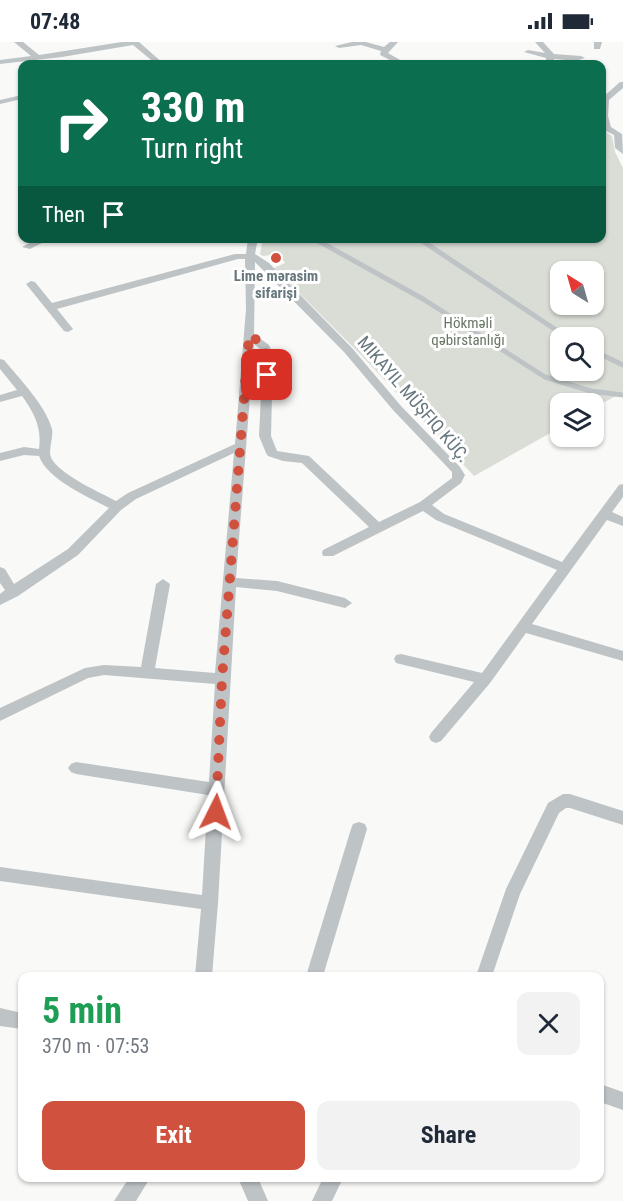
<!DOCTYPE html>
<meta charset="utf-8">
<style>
:root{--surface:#fff;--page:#f2f2f3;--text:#1f2937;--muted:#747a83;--accent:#d1513f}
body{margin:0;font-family:"Roboto Condensed",sans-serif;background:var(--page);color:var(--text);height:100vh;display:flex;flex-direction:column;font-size:22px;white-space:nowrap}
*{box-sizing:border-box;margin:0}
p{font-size:20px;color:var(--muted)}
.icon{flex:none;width:33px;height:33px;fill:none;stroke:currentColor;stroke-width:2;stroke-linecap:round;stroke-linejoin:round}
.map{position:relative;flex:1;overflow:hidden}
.sheet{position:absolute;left:18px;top:930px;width:586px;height:210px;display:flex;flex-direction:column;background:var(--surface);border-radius:12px;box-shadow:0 2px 4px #0004}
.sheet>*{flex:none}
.top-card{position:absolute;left:18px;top:18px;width:588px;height:183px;border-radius:12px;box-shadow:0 2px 4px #0004;background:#0b6e4f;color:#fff;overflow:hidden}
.needle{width:39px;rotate:323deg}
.fabs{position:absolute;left:550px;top:219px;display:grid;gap:12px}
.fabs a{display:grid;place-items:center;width:54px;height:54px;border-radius:12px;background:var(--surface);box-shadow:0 2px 4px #0004;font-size:30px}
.pin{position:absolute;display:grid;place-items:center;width:51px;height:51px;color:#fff;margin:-26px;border-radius:12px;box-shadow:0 3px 9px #0006}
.me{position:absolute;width:66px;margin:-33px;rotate:3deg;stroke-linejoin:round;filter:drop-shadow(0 0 4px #0008)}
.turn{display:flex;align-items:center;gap:21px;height:126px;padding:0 24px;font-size:27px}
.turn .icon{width:78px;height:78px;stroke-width:2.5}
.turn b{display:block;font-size:42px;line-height:51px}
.then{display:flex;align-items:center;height:57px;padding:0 24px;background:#0003;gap:12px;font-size:22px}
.round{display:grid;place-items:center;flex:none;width:63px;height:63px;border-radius:12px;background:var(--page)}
.head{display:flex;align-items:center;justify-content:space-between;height:102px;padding:0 24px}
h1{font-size:36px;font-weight:700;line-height:45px;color:#1e9e55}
.primary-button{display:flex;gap:12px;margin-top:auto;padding:12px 24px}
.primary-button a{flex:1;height:69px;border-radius:12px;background:var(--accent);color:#fff;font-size:24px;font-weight:700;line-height:69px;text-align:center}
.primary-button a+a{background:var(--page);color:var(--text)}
.status{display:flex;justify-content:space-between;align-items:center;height:42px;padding:0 30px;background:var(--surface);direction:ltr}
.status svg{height:16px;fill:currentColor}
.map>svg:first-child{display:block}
</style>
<div class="status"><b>07:48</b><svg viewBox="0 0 49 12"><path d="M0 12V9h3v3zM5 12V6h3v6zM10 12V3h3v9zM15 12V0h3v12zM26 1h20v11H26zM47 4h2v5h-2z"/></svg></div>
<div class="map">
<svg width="623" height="1159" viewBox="0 0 623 1159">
<rect width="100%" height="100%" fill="#f9f9f7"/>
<path fill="#daddd6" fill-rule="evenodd" d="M602 88 612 94 615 110 623 126V350L594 366V362H561V385L474 434 363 315 274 226 285 221 279 212 263 214 260 212 263 196H602ZM561 230H594V262H561ZM561 296H594V328H561Z"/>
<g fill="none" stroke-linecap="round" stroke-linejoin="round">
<path stroke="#bec3c6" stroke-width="5" d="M313 196 423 257 545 335 591 349 623 353
M418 196 568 296
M594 309 623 323"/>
<path fill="#bec3c6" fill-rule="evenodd" d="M14 0H23L39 13 122 0H139L164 22H156L133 3 62 15 0 22V18L31 14Z
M352 0H366L384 5 390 0H398L388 11 407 22H398L380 13 381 9 361 3 339 6 335 4Z
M535 0H543L554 12 581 14 585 16 576 19 554 17V22H546V16L524 10 528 8 545 11Z
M594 0H602L600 7H594Z
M285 20H302L306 22H281Z
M412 20H435L439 22H408Z
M620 40H623V46L609 58 608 74 611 85 622 92 623 112 615 106 614 93 602 87V56Z
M22 53V57L0 62V58Z
M39 196H52L30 207 22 205Z
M248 196H258L255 212 269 221 352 306 401 364 460 425 465 433 461 441 432 463 444 472 562 520 619 443 623 442V455L612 470 623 475V484L607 478 532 582 623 609V619L526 591 490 641 441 699 436 701 431 699 429 695 431 691 474 640 396 621 394 617 396 613 401 612 482 631 557 528 436 478 423 469 333 514H323L322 511 323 508 369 485 302 421 283 419 268 414 266 411 259 394 263 312 260 307 254 302 236 536 277 539 345 556 352 561 345 566 277 549 236 545 218 861 212 934H195L201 867 0 839V825L202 853 208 753 76 732 71 730 68 726 71 722 76 720 209 740 215 642 104 633 88 636 0 679V666L85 626 104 623 141 625 156 542 163 537 170 542 155 626 215 631 234 411 136 457 121 468 78 513 18 554 0 563V552L5 548 0 541V525L5 527 14 542 68 507 109 466C88 455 47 437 39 414L24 413 0 419V411L24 405 39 407C42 385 34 371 22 354L0 360V353L17 348 0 327V317L4 318C19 336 46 364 52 387 54 397 46 410 53 419 65 435 99 450 116 459L128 451 235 402 246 267 245 217H238L57 267 73 287 68 290 64 289 26 242 31 239 35 240 52 261 235 212H246ZM255 220 344 310 393 368 452 430V436L420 460 379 480 309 414 277 409 271 394 273 312 269 303 254 292Z
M563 752H570L623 769V783L570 766H566L559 771 520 852 492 934H476L506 847 548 761Z
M359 780 365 782 367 787 323 934H306L351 787 353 782Z
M0 966 22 971V987L0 984Z
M600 1042 623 1050V1068L600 1060Z
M129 1136H150L136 1159H114Z
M238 1136H258L268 1159H248Z
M323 1136H343L332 1159H312Z"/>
</g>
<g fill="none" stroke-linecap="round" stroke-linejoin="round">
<path stroke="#d1513f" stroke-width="10" stroke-dasharray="0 18" d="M216 770 222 637 249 293C267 303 268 313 267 333"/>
</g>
<circle fill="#d1513f" stroke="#fff" stroke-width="2" cx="276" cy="216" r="6"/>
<g text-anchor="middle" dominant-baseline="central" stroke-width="6" stroke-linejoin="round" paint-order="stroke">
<g font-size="15" font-weight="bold" fill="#66777e" stroke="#fff">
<text x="276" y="234">Lime mərasim<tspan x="276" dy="17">sifarişi</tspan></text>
</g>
<g font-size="15" fill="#6a7765" stroke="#fff">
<text x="468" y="281">Hökməli<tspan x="468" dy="17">qəbirstanlığı</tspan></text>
</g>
<g font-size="18" fill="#66777e" stroke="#fff">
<text transform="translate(414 357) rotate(49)">MIKAYIL MÜŞFIQ KÜÇ.</text>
</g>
</g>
</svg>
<div class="fabs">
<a><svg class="needle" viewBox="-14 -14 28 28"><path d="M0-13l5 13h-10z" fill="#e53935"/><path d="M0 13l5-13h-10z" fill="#747a83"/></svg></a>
<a><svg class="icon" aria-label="search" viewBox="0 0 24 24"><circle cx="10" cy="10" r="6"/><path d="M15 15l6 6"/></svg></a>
<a><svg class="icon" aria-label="layers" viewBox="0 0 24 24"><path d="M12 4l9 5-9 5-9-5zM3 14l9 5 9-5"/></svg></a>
</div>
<div class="pin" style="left:267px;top:333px;background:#d93025"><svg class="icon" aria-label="arrive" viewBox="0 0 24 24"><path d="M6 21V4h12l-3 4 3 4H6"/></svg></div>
<svg class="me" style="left:216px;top:770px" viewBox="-20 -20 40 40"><path d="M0-17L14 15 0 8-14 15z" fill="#d1513f" stroke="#fff" stroke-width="4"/></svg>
<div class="top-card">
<div class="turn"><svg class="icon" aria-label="right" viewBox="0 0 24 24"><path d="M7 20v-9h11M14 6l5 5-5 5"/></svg><div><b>330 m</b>Turn right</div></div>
<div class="then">Then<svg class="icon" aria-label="arrive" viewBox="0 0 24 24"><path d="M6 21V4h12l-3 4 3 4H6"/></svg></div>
</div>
<section class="sheet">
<div class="head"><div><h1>5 min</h1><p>370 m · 07:53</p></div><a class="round"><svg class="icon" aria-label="close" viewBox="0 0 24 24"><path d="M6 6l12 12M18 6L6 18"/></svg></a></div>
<div class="primary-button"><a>Exit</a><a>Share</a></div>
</section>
</div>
